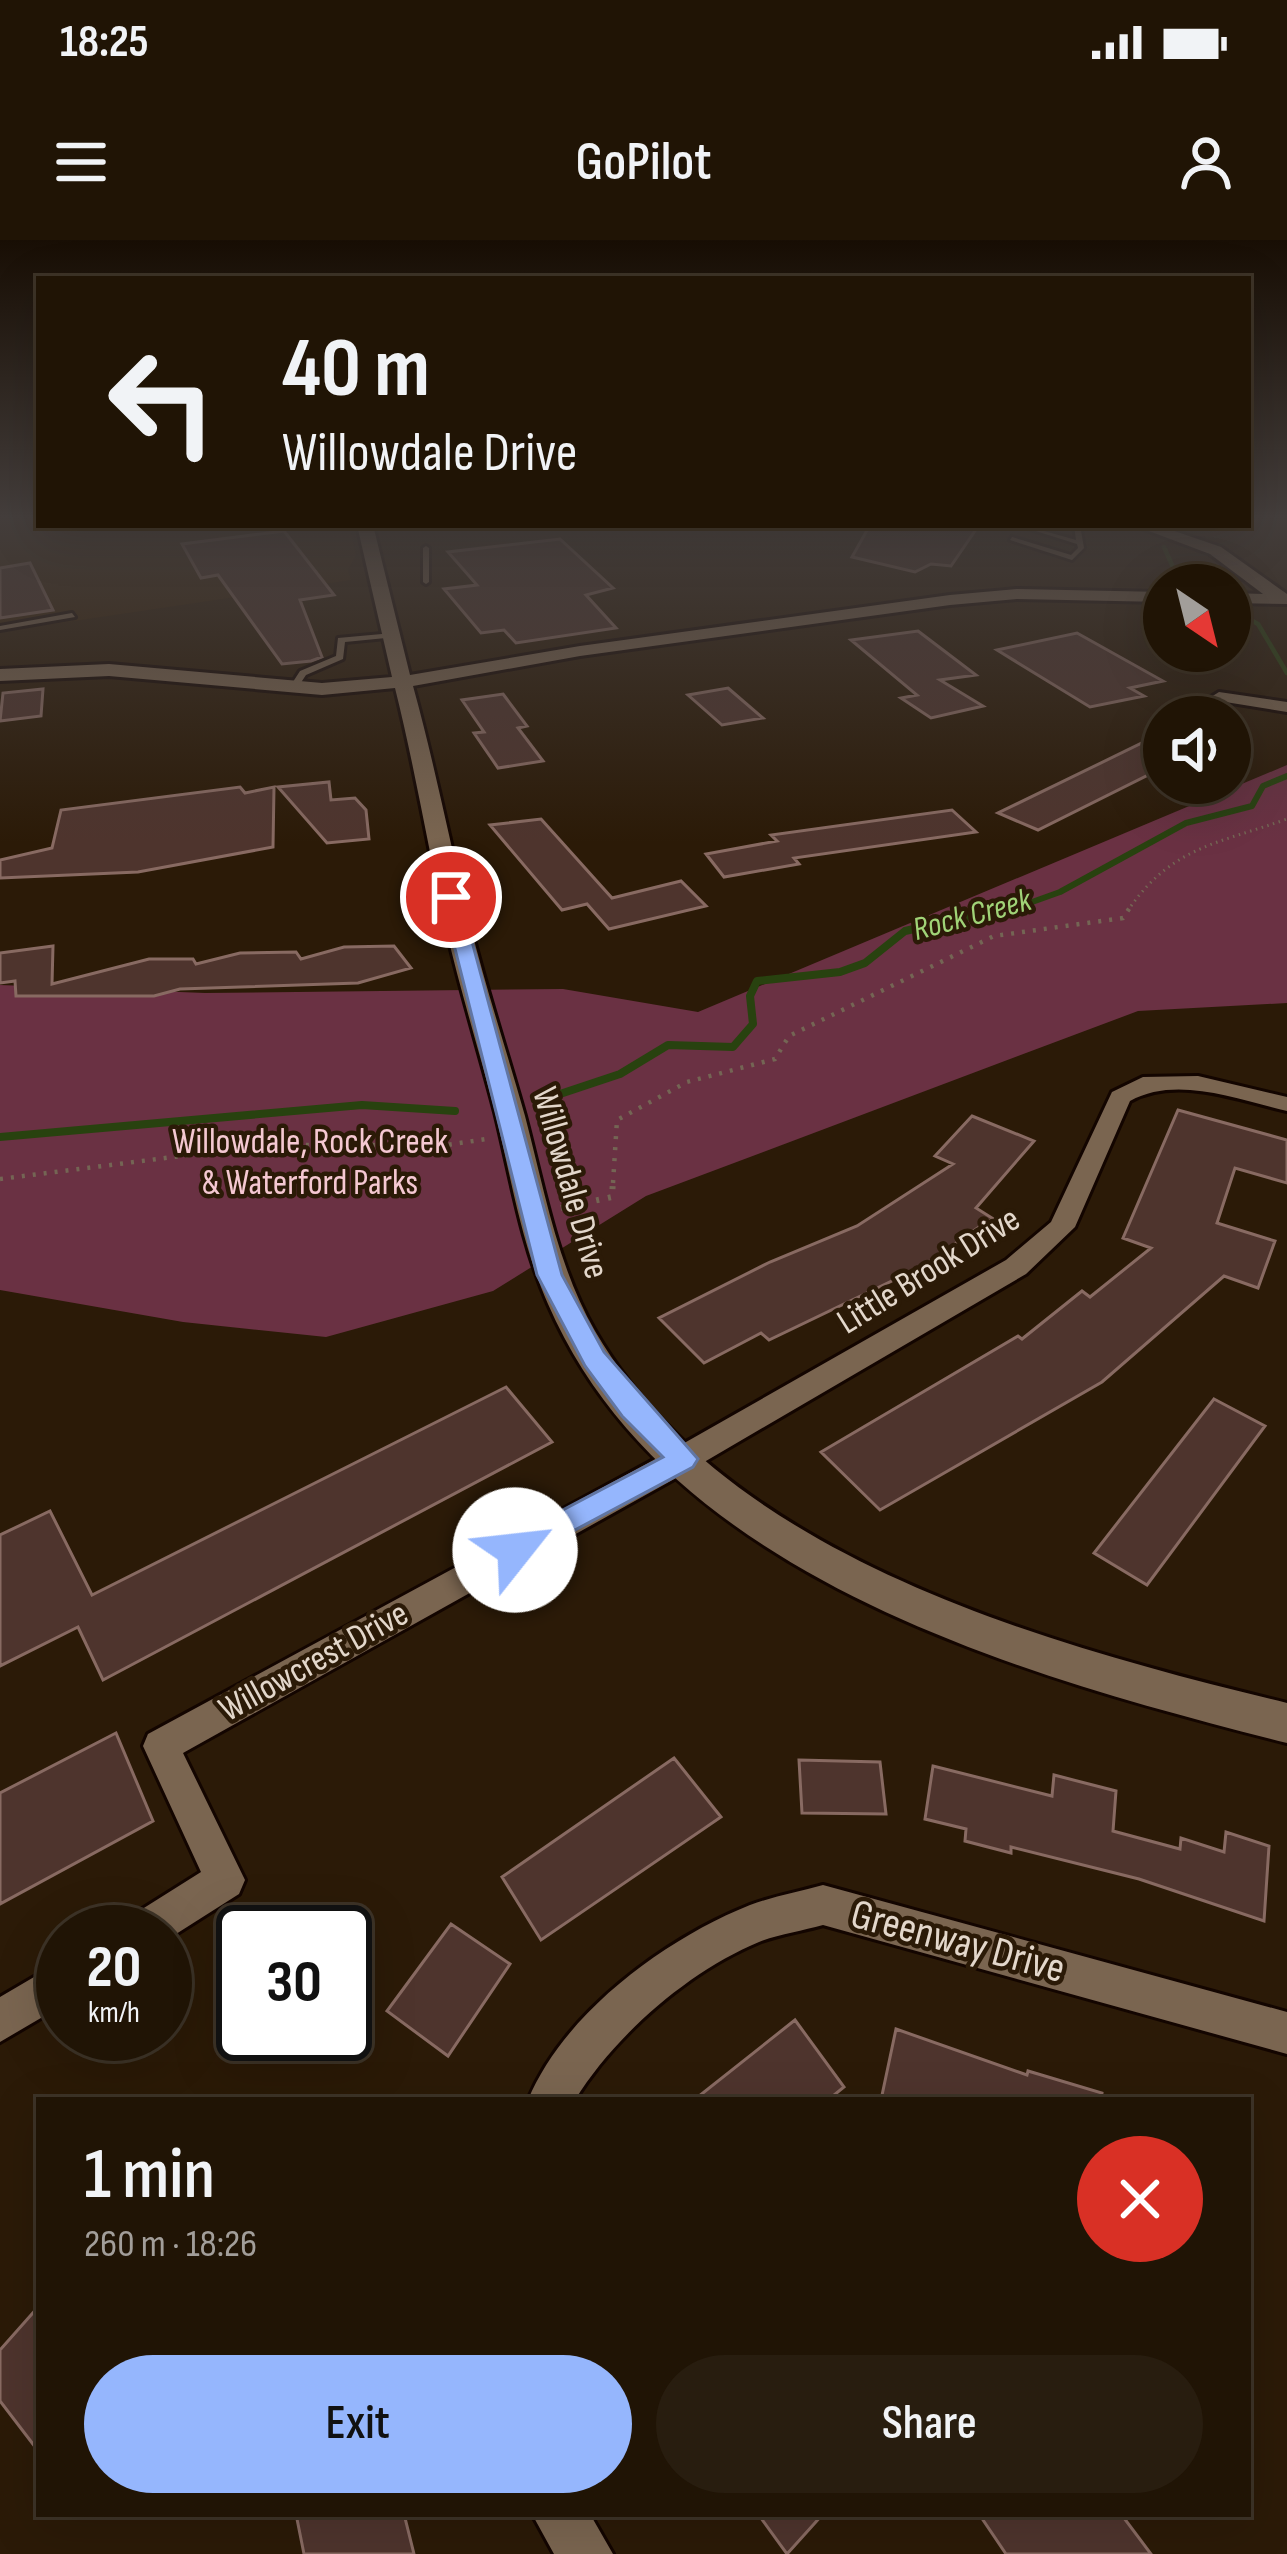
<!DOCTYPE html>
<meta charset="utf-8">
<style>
:root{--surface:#201405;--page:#281d0f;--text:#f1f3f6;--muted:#a29e9a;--line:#3d3327;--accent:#95b6fd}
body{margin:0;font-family:"Sofia Sans Condensed",sans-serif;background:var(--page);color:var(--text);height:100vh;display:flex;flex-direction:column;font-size:45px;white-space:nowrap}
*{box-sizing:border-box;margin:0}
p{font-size:39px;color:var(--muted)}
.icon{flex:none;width:66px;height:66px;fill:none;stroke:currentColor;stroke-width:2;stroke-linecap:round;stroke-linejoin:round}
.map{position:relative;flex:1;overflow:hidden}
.side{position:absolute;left:36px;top:1857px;width:1215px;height:420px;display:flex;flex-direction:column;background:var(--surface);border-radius:0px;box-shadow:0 12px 48px #0002,0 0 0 3px var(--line)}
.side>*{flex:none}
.top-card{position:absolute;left:36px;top:36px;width:1215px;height:252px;border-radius:0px;box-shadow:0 12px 48px #0002,0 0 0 3px var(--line);background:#201405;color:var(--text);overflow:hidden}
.needle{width:78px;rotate:145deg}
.tools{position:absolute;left:1143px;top:324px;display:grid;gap:24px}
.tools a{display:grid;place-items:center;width:108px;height:108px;border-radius:50%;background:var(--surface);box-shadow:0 12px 48px #0002,0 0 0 3px var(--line);font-size:60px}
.speed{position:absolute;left:36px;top:1665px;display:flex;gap:24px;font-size:60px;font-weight:700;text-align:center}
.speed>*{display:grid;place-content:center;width:156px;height:156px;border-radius:50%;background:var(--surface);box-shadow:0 12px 48px #0002,0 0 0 3px var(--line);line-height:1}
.speed small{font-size:30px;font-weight:400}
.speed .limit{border:6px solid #111;border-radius:18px;background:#fff;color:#111}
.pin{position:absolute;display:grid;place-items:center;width:102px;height:102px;color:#fff;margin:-51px;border:6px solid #fff;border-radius:50%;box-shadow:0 3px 12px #0007}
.me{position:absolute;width:132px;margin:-66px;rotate:61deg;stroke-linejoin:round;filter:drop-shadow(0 0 9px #0008)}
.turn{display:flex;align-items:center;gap:42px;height:252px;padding:0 48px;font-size:54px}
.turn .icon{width:156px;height:156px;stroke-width:2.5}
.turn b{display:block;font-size:84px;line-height:102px}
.round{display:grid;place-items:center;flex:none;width:126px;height:126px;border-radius:63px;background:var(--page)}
.head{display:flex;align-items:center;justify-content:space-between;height:204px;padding:0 48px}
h1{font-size:72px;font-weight:600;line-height:90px}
.button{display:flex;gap:24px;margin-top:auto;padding:24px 48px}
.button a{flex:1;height:138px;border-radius:72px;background:var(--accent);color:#111;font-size:48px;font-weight:600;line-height:138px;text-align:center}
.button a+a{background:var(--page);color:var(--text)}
.status{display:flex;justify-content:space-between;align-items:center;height:84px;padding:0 60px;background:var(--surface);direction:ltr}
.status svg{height:33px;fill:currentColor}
header{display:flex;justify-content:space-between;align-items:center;height:156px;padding:0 48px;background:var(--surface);font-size:54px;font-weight:600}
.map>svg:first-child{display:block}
</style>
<div class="status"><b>18:25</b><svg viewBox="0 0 49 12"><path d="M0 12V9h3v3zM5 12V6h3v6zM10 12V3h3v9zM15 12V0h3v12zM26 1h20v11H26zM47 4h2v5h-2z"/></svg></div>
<header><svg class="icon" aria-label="menu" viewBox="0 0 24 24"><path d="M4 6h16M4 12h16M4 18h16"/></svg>GoPilot<svg class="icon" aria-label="person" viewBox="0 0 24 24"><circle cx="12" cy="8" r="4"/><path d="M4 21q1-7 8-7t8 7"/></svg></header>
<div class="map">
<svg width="1287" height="2314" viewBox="0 0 1287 2314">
<rect width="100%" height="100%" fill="#2b1a07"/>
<path fill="#351f05" d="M0 278H39V285H349L356 315 348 330 351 340 0 392Z"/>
<path fill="#6a3143" d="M1287 525V763L1138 771 646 956 493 1051 326 1097 183 1082 0 1050V745L205 753 563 749 698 772Z"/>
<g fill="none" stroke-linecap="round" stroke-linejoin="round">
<path stroke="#28420f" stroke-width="4.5" d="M1164 307 1176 334 1191 345
M1231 369 1258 384 1287 433"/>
<path stroke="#28420f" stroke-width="6" d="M1021 666 1060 652 1186 583 1252 566 1263 546 1287 536"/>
<path stroke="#28420f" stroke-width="8" d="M554 856 620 834 668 805 733 807 753 784 750 756 757 741 840 732 865 723 905 691 1029 663
M0 897 362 865 455 871"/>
</g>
<path fill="#4e342d" stroke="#886a62" stroke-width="3" d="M870 285H979L951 326 931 324 915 332 852 317Z
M284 291 334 355 300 360 322 417 311 421 282 424 218 335 201 338 182 304Z
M560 299 613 348 586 355 616 388 516 403 504 390 481 393 444 349 477 345 448 312Z
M30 323 53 370 0 378V328Z
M918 391 976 435 940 440 983 466 931 478 901 458 917 455 851 400Z
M1077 393 1163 441 1130 448 1144 456 1090 467 997 410Z
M728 448 763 478 722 485 688 455Z
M43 449 41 476 0 481 3 453Z
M503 454 527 486 518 488 543 521 498 528 474 493 484 492 462 460Z
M1146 501 1164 508V527L1038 590 998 573Z
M329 542 331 560 355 558 366 570 369 599 327 603 278 547Z
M240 547 245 553 274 547 273 607 138 632 0 638V620L52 608 61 570Z
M952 570 976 592 794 618 799 624 724 637 706 614 777 601 771 595Z
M541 579 612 658 681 641 706 666 609 689 587 664 562 670 490 585Z
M53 706 52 744 149 719H193L196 724 240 713 296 712 301 719 344 707 394 706 411 728 358 743 180 749 154 756H16L15 741 0 743V713Z
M1178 870 1287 900V943L1235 928 1217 983 1275 1001 1258 1048 1224 1036 1102 1142 880 1270 821 1212 1018 1096 1022 1099 1082 1051 1090 1057 1151 1008 1123 998Z
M972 876 1034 901 976 968 992 978 923 1026 769 1100 761 1093 704 1123 659 1078 770 1022 857 986 953 924 935 916Z
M506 1147 552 1202 103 1440 78 1387 0 1426V1295L50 1271 92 1355Z
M1214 1159 1265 1186 1147 1345 1094 1313Z
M116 1493 153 1581 0 1664V1553Z
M674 1518 721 1577 541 1700 502 1637Z
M799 1520 880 1522 886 1574 802 1573Z
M933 1526 1052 1556 1054 1535 1116 1551 1113 1591 1180 1609 1181 1598 1224 1612 1226 1592 1269 1606 1264 1681 1139 1639 1011 1607V1613L965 1601 966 1589 925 1579Z
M451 1684 510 1724 448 1816 387 1771Z
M795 1780 844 1847 828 1860H694Z
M896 1789 1027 1835 1028 1831 1102 1853 1101 1860H881Z
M39 2066V2212L0 2161V2110Z
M296 2274H404L414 2314H304Z
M758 2274H823L787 2314Z
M979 2274H1121L1151 2314H1006Z"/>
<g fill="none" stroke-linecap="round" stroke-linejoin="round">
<defs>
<path id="service" d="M1023 285 1076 300 1074 285H1080L1084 308 1072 320 1010 300 1012 297 1071 315 1078 308 1077 304 1023 287Z
M426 306 429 308V342L426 344 423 342V308Z
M72 373 75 377 0 390V386Z
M393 393 396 397 345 402 343 419 306 435 296 450 289 448 300 431 336 416 338 398Z"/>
<path id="minor" d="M1219 452 1287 462V472L1213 460 1211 457Z
M1198 836 1287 857V871C1238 860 1177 835 1130 861L1075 987 1026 1034 694 1228 183 1513 245 1640 239 1654 165 1701V1692H122L128 1678 201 1632 143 1506 148 1494 672 1210 1006 1020 1051 982 1112 852 1143 837Z
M823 1645 1287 1772V1814L823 1685C802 1691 779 1694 759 1702 689 1731 615 1795 575 1860H528C564 1773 665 1699 750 1665 774 1656 799 1652 823 1645Z
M63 1720V1765L0 1802V1757Z
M532 2274H590L613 2314H554Z"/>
<path id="tertiary" d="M357 285H373L410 435 580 406 950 355 1017 349 1164 352V362L1017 359 950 365 580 416 413 446C435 525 450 605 470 684 486 749 507 812 525 876 544 948 557 1025 595 1091 727 1319 1049 1405 1287 1463V1503C1024 1436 667 1339 548 1064 521 1003 511 937 495 872 479 810 460 750 446 688 428 608 415 528 395 448L322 455 109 436 0 441V429L109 424 322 443 392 437Z
M1133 285H1157L1221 307 1287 354V364L1230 363V353L1263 354 1210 314Z"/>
</defs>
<use href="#service" stroke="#130500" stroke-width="6"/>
<use href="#minor" stroke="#130500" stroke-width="6"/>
<use href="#tertiary" stroke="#130500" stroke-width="6"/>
<path stroke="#746554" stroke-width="3" stroke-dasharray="1.5 4.5" stroke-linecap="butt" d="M1131 666C1174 606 1220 603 1287 579"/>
<path stroke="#746554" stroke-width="4.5" stroke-dasharray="3 8" stroke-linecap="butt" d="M0 939 268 905H447L486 899
M613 943 617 880 687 842 775 819 789 796 994 696 1123 678 1133 663"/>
<path stroke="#746554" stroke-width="6" stroke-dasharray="3 9" stroke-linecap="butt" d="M561 968 612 957 613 940"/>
<use href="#service" fill="#7a6550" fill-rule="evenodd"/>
<use href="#minor" fill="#7a6550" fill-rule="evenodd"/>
<use href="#tertiary" fill="#7a6550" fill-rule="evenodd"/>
</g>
<linearGradient id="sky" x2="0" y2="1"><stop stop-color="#180e04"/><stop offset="0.46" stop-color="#443e3c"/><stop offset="1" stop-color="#443e3c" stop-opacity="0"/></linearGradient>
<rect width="1287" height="602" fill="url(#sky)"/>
<path fill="#95b6fd" stroke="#6176a4" stroke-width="3" d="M451 652 460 657 562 1035 604 1112 698 1219 693 1227 515 1322 500 1310 504 1301 663 1217 622 1176 585 1126 537 1035 442 657Z"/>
<g text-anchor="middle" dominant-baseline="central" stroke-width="9" stroke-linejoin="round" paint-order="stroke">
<g font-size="33" font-style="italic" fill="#a0d377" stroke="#2b1a07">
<text transform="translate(972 675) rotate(-15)">Rock Creek</text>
</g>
<g font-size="36" fill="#f5c8d2" stroke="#2b1a07">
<text x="310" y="902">Willowdale, Rock Creek<tspan x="310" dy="41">&amp; Waterford Parks</tspan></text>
</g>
<g font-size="36" fill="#e3d7cb" stroke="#2b1a07">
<text transform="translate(570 943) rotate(74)">Willowdale Drive</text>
<text transform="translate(929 1031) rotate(-32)">Little Brook Drive</text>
<text transform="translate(314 1422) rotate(-29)">Willowcrest Drive</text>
</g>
<g font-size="42" fill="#e3d7cb" stroke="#2b1a07">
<text transform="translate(958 1702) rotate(15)">Greenway Drive</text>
</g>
</g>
</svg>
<div class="tools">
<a><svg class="needle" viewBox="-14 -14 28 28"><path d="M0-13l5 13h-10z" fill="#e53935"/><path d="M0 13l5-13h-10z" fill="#a29e9a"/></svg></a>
<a><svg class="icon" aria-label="sound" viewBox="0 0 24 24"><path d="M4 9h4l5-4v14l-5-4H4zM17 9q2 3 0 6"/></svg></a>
</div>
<div class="speed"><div>20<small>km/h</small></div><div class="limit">30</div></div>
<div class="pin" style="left:451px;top:657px;background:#d93025"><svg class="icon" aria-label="arrive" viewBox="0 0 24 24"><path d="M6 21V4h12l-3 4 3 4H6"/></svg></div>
<svg class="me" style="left:515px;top:1310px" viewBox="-20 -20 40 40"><circle r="19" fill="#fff"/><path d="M0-13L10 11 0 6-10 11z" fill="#95b6fd"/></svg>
<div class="top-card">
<div class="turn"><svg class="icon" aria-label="left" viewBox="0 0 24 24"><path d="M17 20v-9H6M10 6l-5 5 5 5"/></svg><div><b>40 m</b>Willowdale Drive</div></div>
</div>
<section class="side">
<div class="head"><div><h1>1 min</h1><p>260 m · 18:26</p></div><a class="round" style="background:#d93025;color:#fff"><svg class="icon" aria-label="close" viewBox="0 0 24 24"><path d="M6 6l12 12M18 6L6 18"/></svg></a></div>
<div class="button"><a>Exit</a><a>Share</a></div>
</section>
</div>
